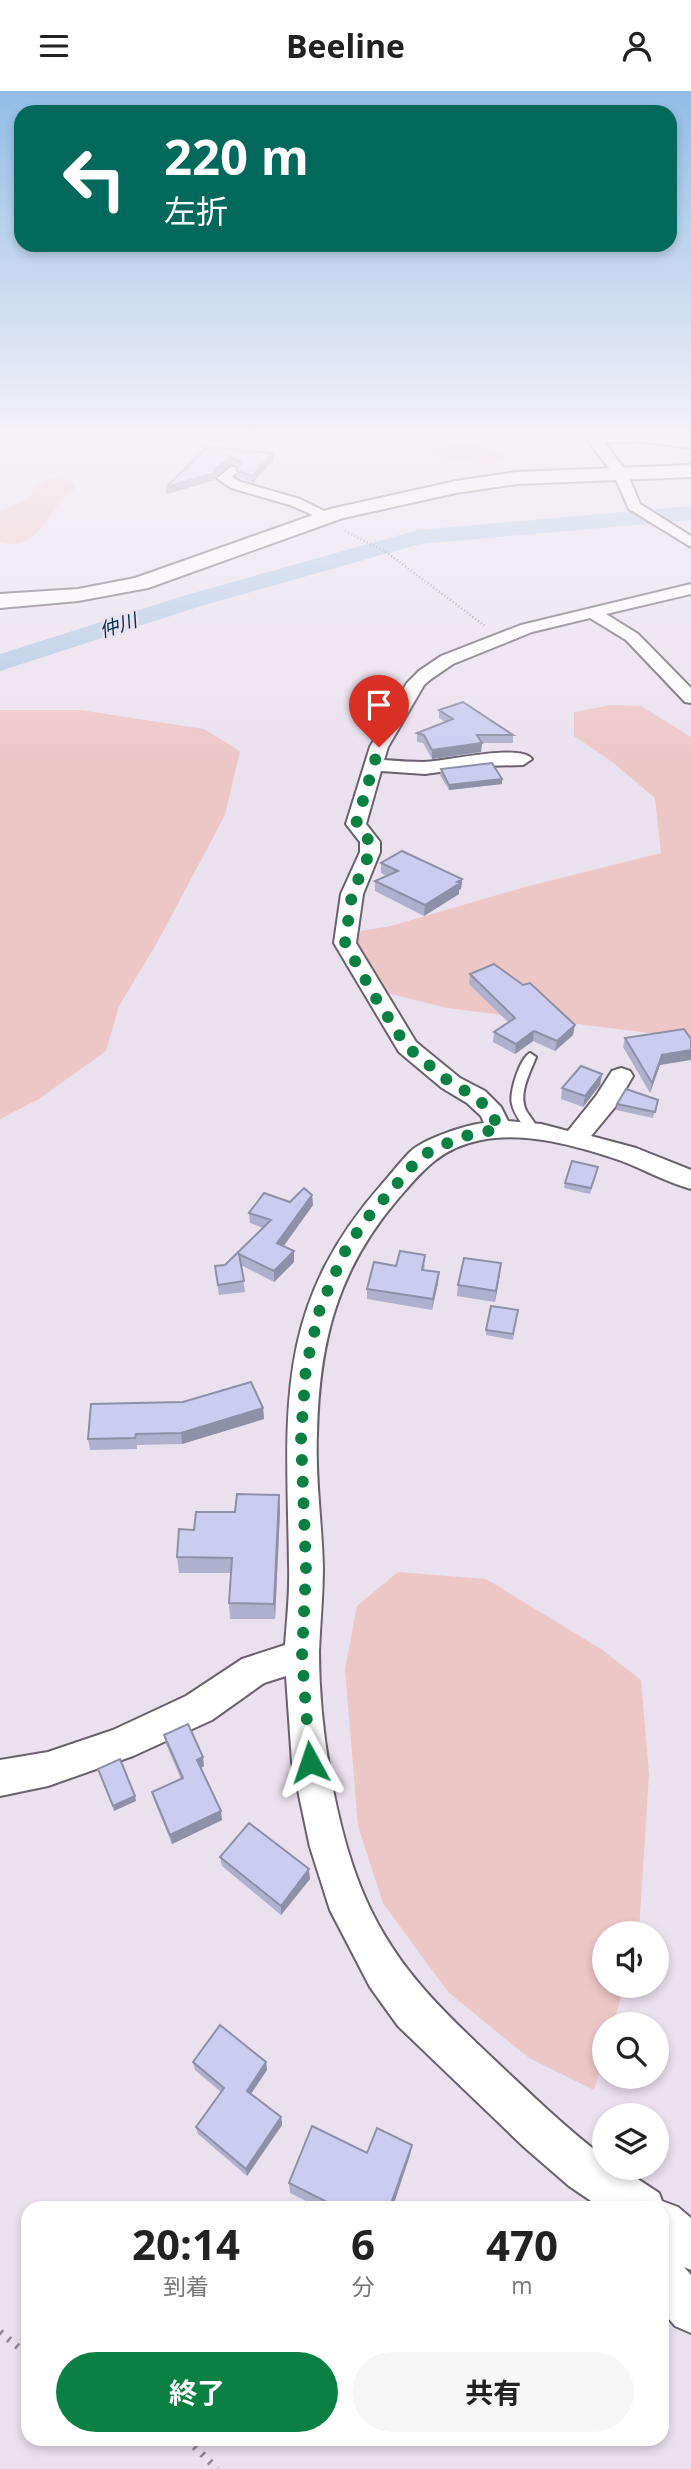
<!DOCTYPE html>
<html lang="ja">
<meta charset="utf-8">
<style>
:root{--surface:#fff;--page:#f6f6f6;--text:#222;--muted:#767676;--accent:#0b8043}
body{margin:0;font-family:"Open Sans","Noto Sans JP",sans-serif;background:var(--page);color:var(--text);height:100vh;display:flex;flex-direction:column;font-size:26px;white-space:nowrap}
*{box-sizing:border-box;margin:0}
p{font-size:23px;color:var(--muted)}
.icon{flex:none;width:38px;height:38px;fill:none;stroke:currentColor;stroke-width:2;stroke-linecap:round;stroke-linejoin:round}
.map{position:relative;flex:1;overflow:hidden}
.panel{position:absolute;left:21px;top:2110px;width:648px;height:245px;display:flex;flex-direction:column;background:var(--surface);border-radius:21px;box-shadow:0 4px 10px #0003}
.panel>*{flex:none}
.top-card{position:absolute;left:14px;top:14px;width:663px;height:147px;border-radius:21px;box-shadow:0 4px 10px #0003;background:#00695c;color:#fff;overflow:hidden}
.tools{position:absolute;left:592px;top:1830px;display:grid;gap:14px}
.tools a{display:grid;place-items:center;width:77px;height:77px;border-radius:50%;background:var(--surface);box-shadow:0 4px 10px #0003;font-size:35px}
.pin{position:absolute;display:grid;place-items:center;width:60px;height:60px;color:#fff;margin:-72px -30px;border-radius:50% 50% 50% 0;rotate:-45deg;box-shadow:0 0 7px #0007}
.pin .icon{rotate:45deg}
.me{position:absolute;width:77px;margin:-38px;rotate:355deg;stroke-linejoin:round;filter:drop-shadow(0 0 5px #0008)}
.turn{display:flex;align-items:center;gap:24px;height:147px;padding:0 35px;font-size:32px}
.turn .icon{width:91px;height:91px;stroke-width:2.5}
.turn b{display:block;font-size:49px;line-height:60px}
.eta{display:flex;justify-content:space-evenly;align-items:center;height:119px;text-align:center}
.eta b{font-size:42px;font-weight:700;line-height:49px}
.action{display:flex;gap:14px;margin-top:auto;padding:14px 35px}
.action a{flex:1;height:80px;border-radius:42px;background:var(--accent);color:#fff;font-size:28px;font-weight:700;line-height:80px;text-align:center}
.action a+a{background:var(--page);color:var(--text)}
header{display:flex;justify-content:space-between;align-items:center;height:91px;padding:0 35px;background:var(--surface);font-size:32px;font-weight:700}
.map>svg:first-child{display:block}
</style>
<header><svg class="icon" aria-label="menu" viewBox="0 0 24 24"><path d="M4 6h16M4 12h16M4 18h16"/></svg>Beeline<svg class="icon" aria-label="person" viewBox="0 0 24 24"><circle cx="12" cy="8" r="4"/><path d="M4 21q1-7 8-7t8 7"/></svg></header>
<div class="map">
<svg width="691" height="2378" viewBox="0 0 691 2378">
<rect width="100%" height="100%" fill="#eae1ee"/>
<path fill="#edc6c6" d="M33 342H394L486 356 506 367 491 374 440 366 421 357 391 351 344 355 322 360 213 349 141 345 91 357 65 354Z
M52 386 75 392V399C69 403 62 408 58 414 43 433 31 460 0 451V420L30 407 34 397Z
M611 614 641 615 691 646V947L447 917 371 898 353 861 361 840 391 835 525 796 661 762 655 707 611 670 574 645V621Z
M0 619H80L204 638 240 660 225 724 158 850 119 915 106 960 39 1008 0 1028Z
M398 1481 486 1488 601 1558 641 1589 649 1683 639 1840 638 1843H604V1895H624L613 1934H604V1965L594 1999 529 1967 448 1901 383 1812 358 1735 345 1578 357 1515Z"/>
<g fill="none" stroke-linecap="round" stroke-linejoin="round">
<path fill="#aec8e4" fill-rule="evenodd" d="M691 415V429L420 453 201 515 0 580V563L183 505 418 439Z"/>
<defs>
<path id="lane" d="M530 962 536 966C530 982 517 1004 527 1021 531 1027 536 1033 539 1040L533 1044 529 1043C523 1033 514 1024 512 1013 509 1001 520 967 530 962Z"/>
<path id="street" d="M582 342H596L598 345 640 342 691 349V357L638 350 605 352 627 382 640 413 691 445V456L629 418 613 382Z
M232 375 239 379 232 386 241 391 300 408 334 425 332 428H322L290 414 231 397 217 387Z
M691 493V503L606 523 638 543 691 597V612L685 611 626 549 590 527 532 541 453 573 431 588 424 594 388 656 384 669C397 670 411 671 423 671 445 671 519 652 532 668L523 674 483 675 425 683 381 680 366 733 380 751V761L363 803 356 852 416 951 460 987 485 1000 501 1016 508 1030 541 1033 568 1040 596 1005 612 980 621 977 630 980 633 985 615 1016 591 1045 636 1057 691 1079V1098C666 1091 643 1078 619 1069 577 1055 525 1040 481 1049 440 1057 422 1080 397 1109 337 1180 319 1251 317 1343 315 1388 322 1432 323 1477 323 1505 320 1533 319 1561 319 1633 334 1730 361 1797 393 1876 443 1920 503 1977 536 2008 568 2039 604 2066V2077H621L659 2102 662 2110 678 2116 691 2127V2179L684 2176 691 2184V2242L675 2235 662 2220V2162L664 2163 662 2161V2118H603L569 2095 524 2056 398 1935 370 1896 330 1819 310 1756 292 1671 286 1585 264 1592 212 1629 133 1665 48 1695 0 1705V1669L48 1661 113 1639 186 1605 242 1568 285 1554C287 1528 290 1501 289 1474 287 1321 272 1218 382 1093 391 1083 400 1071 410 1061 423 1048 465 1034 484 1032L481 1025 467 1012 442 997 399 961 334 852 341 803 360 761V751L346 733 370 656 407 592 419 580 441 565 521 534Z"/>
<path id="secondary" d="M691 374V386L517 393 456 402 343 427 148 497 78 510 0 517V503L78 498 135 487 330 418 456 390 517 381Z"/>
</defs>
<use href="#lane" stroke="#69616c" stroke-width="4"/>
<use href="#street" stroke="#69616c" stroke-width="4"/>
<use href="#secondary" stroke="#69616c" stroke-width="4"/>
<path stroke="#8e8891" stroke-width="2.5" stroke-dasharray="1 2.5" stroke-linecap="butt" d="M345 440 386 461 485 535"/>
<path stroke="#8e8891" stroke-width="7" stroke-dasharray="2.5 8" stroke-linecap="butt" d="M0 2241 28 2264
M187 2348 217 2378"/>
<use href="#lane" fill="#fff" fill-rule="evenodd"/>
<use href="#street" fill="#fff" fill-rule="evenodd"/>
<use href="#secondary" fill="#fff" fill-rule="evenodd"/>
</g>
<path fill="#afb0ce" d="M207 356 273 362V369L253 392 236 385V379L238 376 232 372 215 385V389L167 403 166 396Z
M439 619 513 644V652H482L481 661 432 668 423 652 417 651V642L445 631 439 627Z
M441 678 502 693 449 699 440 684Z
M381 772 462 788 461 798 459 799V803L424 825 375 800V790L386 785 381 782Z
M470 883 573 944 555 960 533 950 515 963 493 951 494 941 508 931 469 893Z
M625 947 660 974 650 1002 623 956Z
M602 983 600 994 583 1016 561 1008 562 997Z
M658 1009 653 1027 616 1019 617 1013Z
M598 1076 590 1103 564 1097 565 1092Z
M312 1104 313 1114 283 1155 294 1171 274 1191 241 1174 245 1201 219 1204 215 1175 225 1174 263 1137 250 1132 249 1122Z
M425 1174 424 1179 438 1192 432 1219 367 1208V1198L396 1175Z
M500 1183 495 1211 457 1205 458 1194Z
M518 1219 513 1249 486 1244V1239Z
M263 1317 264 1328 182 1353 137 1354V1358L90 1359 88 1348Z
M279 1404 280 1420 275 1528H230L229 1512 231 1482H179L177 1466 194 1439Z
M164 1644 204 1675 201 1677 222 1729 172 1753 154 1709 152 1701 181 1688 166 1653Z
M220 1766 310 1788 281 1824 222 1775Z
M193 1971H266L267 1979 251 2003 281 2026 282 2034 247 2085 198 2043 196 2036 221 2001 195 1979Z
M412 2054 410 2064 392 2118H322L290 2102 289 2092Z"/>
<path fill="#8e90a8" d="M273 362V369L253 392 252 385Z
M231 366 232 372 215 385V378Z
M215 382V389L167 403 166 396Z
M482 652 481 661 432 668V659Z
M502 688V693L449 699V694Z
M462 788 461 798 459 799V803L424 825 425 814Z
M575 934 573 944 555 960 557 950Z
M534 940 533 950 515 963 516 953Z
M691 959V969L660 974 650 1002 652 992 662 964Z
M602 983 600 994 583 1016 585 1005Z
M312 1104 313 1114 278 1163 277 1152Z
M294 1160V1171L274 1191V1180Z
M501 1172 500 1183 495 1211 496 1200Z
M439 1181 438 1192 432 1219 433 1208Z
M263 1317 264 1328 182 1353 181 1342Z
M279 1404 280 1420 275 1528 274 1513Z
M203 1666 204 1675 199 1678 197 1669Z
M135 1705 136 1710 114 1720 113 1715Z
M221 1720 222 1729 172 1753 170 1744Z
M309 1778 310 1788 281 1824V1815Z
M266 1971 267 1979 248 2007 247 2000Z
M281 2026 282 2034 247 2085 246 2078Z
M412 2054 410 2064 392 2118H389Z"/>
<path fill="#cbcdf0" stroke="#8e90a8" stroke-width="2" d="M207 356 273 362 252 385 236 379 241 372 231 366 215 378V382L166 396Z
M463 611 513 644H477L482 652 432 659 424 644 417 642 453 628 439 619Z
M492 672 502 688 449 694 441 678Z
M402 760 462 788 457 791 460 792 425 814 375 790 398 780 381 772Z
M494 873 523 894 530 892 575 934 557 950 534 940 516 953 494 941 515 927 470 883Z
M684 938 691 948V959L662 964 652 992 625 947Z
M581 975 602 983 585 1005 562 997Z
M626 998 658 1009 655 1021 617 1013Z
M572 1070 598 1076 591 1097 565 1092Z
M304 1097 312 1104 277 1152 294 1160 274 1180 239 1163 244 1190 218 1194 215 1175 225 1174 271 1129 249 1122 264 1102 290 1111Z
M400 1160 425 1164 422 1179 439 1181 433 1208 367 1198 374 1171 396 1175Z
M464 1167 501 1172 496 1200 458 1194Z
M491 1215 518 1219 513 1243 486 1239Z
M251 1291 263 1317 181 1342 136 1343 135 1347 88 1348 91 1313 183 1311Z
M237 1403 279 1404 274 1513 229 1512 232 1467 177 1466 179 1438 194 1439 196 1421H235Z
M188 1633 203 1666 197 1669 221 1720 170 1744 152 1701 183 1687 164 1644Z
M120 1668 135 1705 113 1715 98 1678Z
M249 1732 309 1778 281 1815 220 1766Z
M220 1934 266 1971 247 2000 281 2026 246 2078 196 2036 224 1997 193 1971Z
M312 2035 367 2062 377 2037 412 2054 389 2118H341L289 2092Z"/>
<linearGradient id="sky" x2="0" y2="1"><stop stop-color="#91bce6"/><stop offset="0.51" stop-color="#f6f2f7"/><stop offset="1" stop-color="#f6f2f7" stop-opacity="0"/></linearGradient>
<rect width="691" height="675" fill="url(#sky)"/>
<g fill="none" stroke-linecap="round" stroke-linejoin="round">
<path stroke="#0b8043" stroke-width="12" stroke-dasharray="0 21.6" d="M310 1671 302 1565 306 1478 301 1345 306 1276 320 1217 344 1162 363 1132 421 1065 454 1049 478 1041 499 1039 492 1022 476 1006 451 992 407 956 375 906 345 852 352 803 370 761V751L356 733 379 656"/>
</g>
<g text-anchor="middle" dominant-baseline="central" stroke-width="5" stroke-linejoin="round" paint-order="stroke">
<g font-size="19" font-style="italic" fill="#042b4f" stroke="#eae1ee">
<text transform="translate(118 534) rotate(-18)">仲川</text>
</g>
</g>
</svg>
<div class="tools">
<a><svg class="icon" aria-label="sound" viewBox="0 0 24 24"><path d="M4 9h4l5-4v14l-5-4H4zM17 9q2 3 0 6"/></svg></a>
<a><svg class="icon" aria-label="search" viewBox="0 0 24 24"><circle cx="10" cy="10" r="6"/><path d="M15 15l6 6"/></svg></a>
<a><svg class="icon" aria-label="layers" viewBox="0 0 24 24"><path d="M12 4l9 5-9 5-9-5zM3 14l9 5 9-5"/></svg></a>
</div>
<div class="pin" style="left:379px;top:656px;background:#d93025"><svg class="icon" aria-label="arrive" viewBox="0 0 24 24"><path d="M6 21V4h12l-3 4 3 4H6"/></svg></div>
<svg class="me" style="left:310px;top:1671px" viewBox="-20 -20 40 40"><path d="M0-17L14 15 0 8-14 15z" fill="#0b8043" stroke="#fff" stroke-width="4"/></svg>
<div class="top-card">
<div class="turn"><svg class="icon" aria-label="left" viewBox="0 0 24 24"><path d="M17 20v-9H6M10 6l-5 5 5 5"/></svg><div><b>220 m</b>左折</div></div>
</div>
<section class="panel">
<div class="eta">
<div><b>20:14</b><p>到着</p></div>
<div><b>6</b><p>分</p></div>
<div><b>470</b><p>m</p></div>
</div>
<div class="action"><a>終了</a><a>共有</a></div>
</section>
</div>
